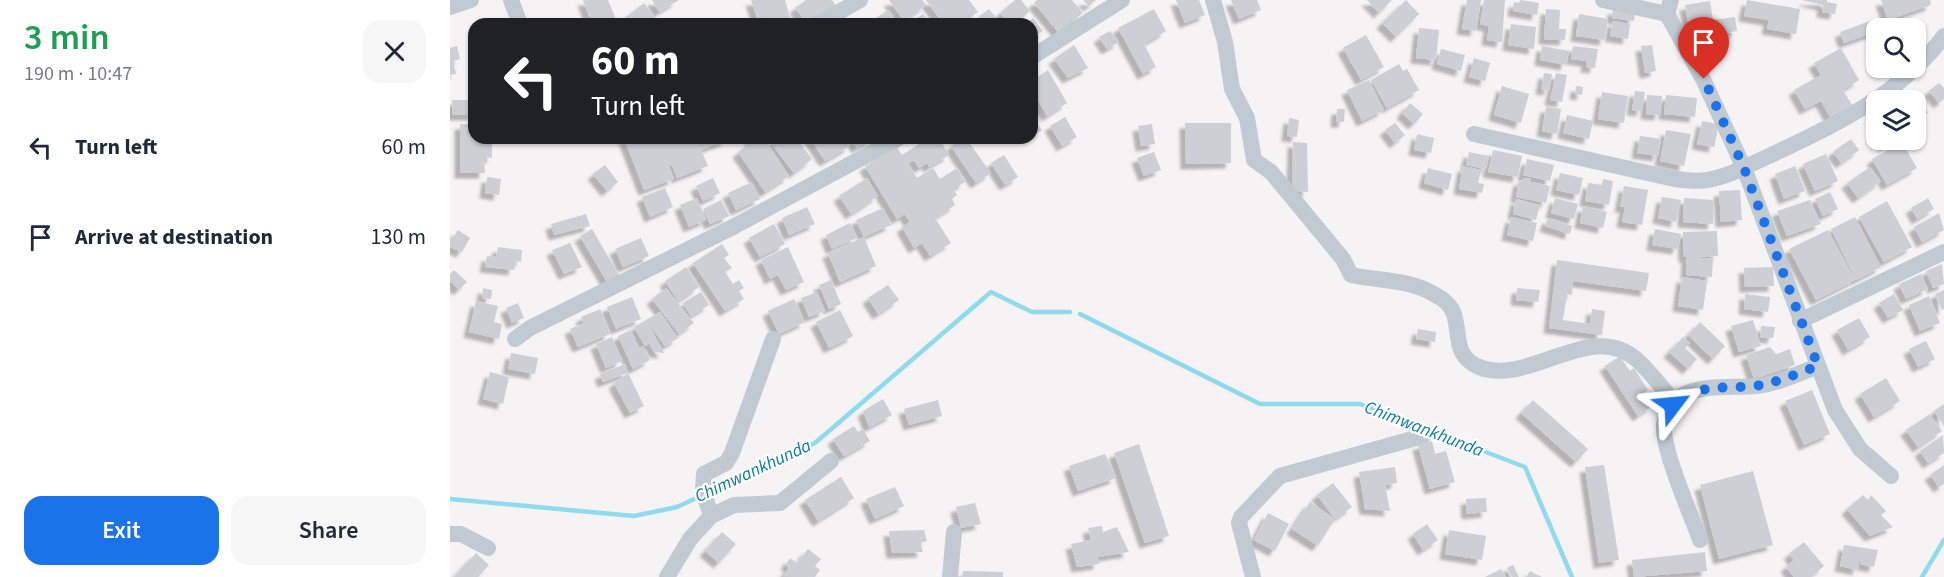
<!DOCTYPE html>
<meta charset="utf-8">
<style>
:root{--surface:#fff;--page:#f6f6f7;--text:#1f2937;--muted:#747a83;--accent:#1a73e8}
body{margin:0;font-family:"Source Sans 3",sans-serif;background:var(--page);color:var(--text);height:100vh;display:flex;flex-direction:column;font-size:22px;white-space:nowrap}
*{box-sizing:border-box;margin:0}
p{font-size:20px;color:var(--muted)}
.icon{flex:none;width:33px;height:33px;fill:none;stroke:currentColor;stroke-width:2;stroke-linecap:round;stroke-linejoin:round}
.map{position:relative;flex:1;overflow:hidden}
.side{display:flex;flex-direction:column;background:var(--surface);width:450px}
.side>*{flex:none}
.guide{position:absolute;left:18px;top:18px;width:570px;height:126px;border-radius:18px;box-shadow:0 2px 4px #0004;background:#202124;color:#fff;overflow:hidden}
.fabs{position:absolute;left:1416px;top:18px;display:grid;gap:12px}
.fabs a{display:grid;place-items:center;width:60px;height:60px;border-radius:12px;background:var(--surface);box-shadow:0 2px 4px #0004;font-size:30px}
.pin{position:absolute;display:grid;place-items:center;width:51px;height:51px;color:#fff;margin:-62px -26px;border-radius:50% 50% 50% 0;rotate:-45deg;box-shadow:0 0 6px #0007}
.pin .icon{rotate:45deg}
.me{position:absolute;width:66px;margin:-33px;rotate:61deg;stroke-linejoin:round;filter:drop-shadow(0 0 4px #0008)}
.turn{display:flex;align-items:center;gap:21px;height:126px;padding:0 24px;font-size:27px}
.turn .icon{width:78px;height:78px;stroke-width:2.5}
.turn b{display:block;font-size:42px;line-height:51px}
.round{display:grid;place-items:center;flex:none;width:63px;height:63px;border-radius:18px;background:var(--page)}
.overview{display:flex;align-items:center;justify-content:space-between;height:102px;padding:0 24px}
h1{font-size:36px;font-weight:600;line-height:45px;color:#1e9e55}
.action{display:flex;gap:12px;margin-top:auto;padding:12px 24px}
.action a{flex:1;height:69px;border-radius:18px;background:var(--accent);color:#fff;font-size:24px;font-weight:600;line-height:69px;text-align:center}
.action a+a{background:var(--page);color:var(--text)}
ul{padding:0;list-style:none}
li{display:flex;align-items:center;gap:18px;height:90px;padding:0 24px}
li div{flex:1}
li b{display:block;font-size:22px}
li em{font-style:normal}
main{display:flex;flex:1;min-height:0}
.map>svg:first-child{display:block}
</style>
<main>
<section class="side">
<div class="overview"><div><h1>3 min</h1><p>190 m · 10:47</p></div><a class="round"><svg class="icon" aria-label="close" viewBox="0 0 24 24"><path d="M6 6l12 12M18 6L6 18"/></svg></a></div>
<ul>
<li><svg class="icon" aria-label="left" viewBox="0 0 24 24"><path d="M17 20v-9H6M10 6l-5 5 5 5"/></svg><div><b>Turn left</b></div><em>60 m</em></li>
<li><svg class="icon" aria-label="arrive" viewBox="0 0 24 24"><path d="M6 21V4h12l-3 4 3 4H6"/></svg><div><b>Arrive at destination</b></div><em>130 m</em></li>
</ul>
<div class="action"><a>Exit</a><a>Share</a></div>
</section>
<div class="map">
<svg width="1494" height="577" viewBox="0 0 1494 577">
<defs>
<filter id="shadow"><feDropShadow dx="-5.5" dy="5.5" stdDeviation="1.5" flood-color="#0004"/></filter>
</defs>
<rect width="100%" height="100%" fill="#f5f3f3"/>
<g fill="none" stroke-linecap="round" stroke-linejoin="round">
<path stroke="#90daee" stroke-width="4.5" d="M630 314 810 404H910L1075 467 1122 577
M0 499 184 516 227 507 365 443 541 292 582 312H620
M1472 577 1494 540"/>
</g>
<path fill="#cdcfd5" filter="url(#shadow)" d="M133 0H158L167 22 142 24Z
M202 0H229L209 12Z
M301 0H335L342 24H314L311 17 307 18Z
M356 0H382L387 7 361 24H357L345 8Z
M439 0H472L476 5 454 21Z
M476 0H519L528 12 511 24H493Z
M565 0H571L580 11 565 24H559L550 13Z
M587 0H622L633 13 609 33 584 3Z
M633 0H646L639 6Z
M726 0H749L755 15 735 23Z
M781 0H807L811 10 789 19Z
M917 0H942L929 13Z
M956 0 969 14 946 37 932 23Z
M1017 0H1031L1026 31 1012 29Z
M1034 0H1055L1052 42 1037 40 1039 26 1030 24Z
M1070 0 1089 3 1087 15 1063 11 1064 2 1069 3Z
M1297 0 1350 9 1346 34 1317 29 1319 20 1294 16Z
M1352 0H1377V2L1387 4 1385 14 1372 12 1373 5Z
M1431 0H1480L1481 5 1438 20Z
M1260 1 1263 20 1285 17 1287 31 1241 39 1235 5Z
M194 3 207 20 201 24H167Z
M539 9 551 24H520Z
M704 9 716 31 694 44 706 67 693 74 668 28Z
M1096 9 1110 10 1109 29H1116L1115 40 1094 39Z
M1163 9 1185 12 1184 21 1162 18Z
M438 10 448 24H418Z
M473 14 480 24H458Z
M1129 14 1158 19 1155 40 1126 36Z
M583 18 593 31 582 37V24H575Z
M1425 19 1428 28 1426 32 1394 43 1390 32Z
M1163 21 1180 24 1178 39 1160 36Z
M1061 24 1086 27 1084 49 1058 45Z
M969 28 989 30 986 60 966 58Z
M660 31 669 42 657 49 649 37Z
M916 35 934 67 911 80 893 48Z
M624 45 638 68 618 78 604 59Z
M1202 45 1206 71 1195 73 1191 46Z
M7 46 10 59 3 61 6 74 0 75V48Z
M1092 46 1119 51 1116 65 1090 60Z
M1123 46 1148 49 1145 68 1136 67 1137 61 1121 59Z
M1391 48 1409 80 1393 90 1402 105 1380 117 1371 101 1355 109 1344 90 1371 75 1364 63Z
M991 49 1015 55 1011 71 987 64Z
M1024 58 1040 63 1035 81 1019 77Z
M949 64 953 71 957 69 969 90 937 108 921 80Z
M598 70 617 103 597 116 582 89V81Z
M1094 73 1102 74 1099 90 1091 89Z
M1106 73 1117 75 1112 102 1100 100Z
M919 80 934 110 912 121 897 90Z
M1489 83 1494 88V99L1489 103 1479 91Z
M1052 86 1079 94 1071 123 1044 115Z
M1126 86 1133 87 1132 95 1125 94Z
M1185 91 1195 92 1192 111 1182 110Z
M1152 92 1178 96 1174 123 1148 119Z
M1464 93 1478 113 1466 121V100H1454Z
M1197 95 1212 96 1210 115 1196 114Z
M1216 95 1247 98 1245 117 1214 114Z
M2 100H24V115H3Z
M960 103 973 114 964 124 952 113Z
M1096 107 1111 109 1107 134 1092 131Z
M887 109H895L894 122H886Z
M1117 115 1143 121 1139 139 1113 133Z
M615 117 627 137 612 146 600 126Z
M839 118 849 120 847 137 837 136Z
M584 120 592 130 582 137V122Z
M1252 121 1269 124 1264 147 1247 144Z
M735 123H781V163L736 164Z
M945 123 955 135 945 143 935 130Z
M10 124H24V138H38V142H42V158L34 157 35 173H10Z
M702 124 705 144 691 146 688 126Z
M1216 130 1241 134 1234 166 1210 161Z
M967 134 984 138 981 153 964 150Z
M1190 136 1211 139 1208 156 1187 153Z
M174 138H277V140L251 150 258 166 227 178 222 165 219 166 224 179 194 190Z
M300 138H314L339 176 315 192 288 152 301 143Z
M327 138H346L362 159 344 173 321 143Z
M360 138H396L400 146 375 161Z
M401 138H425L407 148Z
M479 138H489L499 155 479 167 477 163 469 168 464 160 458 164 467 178 483 168 490 179 507 168 515 182 503 189 507 195 502 199 505 205 485 218 501 243 480 256 472 243 464 248 452 227 460 222 455 214 447 219 415 166 447 147 452 155Z
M513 138H516L541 173 526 183 501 146Z
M1401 139 1409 150 1391 163 1383 152Z
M1431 140H1446L1434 146Z
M843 142 857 143 858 192 842 191Z
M1452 142 1467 168 1437 185 1422 159Z
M1043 150 1072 156 1068 177 1038 172Z
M704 152 711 170 694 176 687 158Z
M1019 152 1039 156 1036 169 1016 165Z
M1376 154 1388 181 1365 191 1353 164Z
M554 155 568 177 555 185 541 163Z
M1077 159 1104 165 1100 181 1073 175Z
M155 165 168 182 157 191 143 174Z
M1013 166 1031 170 1028 183 1034 184 1032 193 1009 189Z
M1345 166 1355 191 1334 199 1325 174Z
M1420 167 1431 181 1408 198 1397 183Z
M978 168 1002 174 998 190 974 183Z
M1110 173 1133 178 1129 195 1106 190Z
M37 177 51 179 49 195 35 193Z
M263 178 270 193 253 201 246 186Z
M417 178 428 196 401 214 389 196Z
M1073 178 1081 179V182L1100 186 1096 203 1066 197 1069 180 1073 181Z
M1153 179 1163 181 1159 205 1135 201 1138 183 1152 185Z
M302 182 310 199 286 210 278 193Z
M1174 186 1198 190 1192 225 1172 222 1175 207H1170Z
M215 188 223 207 200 217 192 197Z
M1290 190 1292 220 1271 222 1269 191Z
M1380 192 1388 209 1373 216 1365 199Z
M1212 197 1231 200 1226 222 1208 218Z
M247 198 256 220 239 227 230 205Z
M1105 198 1128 204 1124 219 1101 213Z
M1234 198 1264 200 1263 224 1233 222Z
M1478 198 1484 209 1467 219 1461 208Z
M1066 199 1090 205 1086 220 1063 214Z
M271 200 279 216 260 224 253 209Z
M1360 200 1371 224 1337 236 1327 211Z
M1437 201 1462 247 1434 262 1409 217Z
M1133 206 1157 212 1153 228 1130 223Z
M357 207 365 224 339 235 332 218Z
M433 208 441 225 414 237 406 220Z
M1489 213 1494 230 1472 242 1464 227Z
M136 214 140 226 104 235 101 224Z
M1061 217 1087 223 1083 241 1057 235Z
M1405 217 1431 267 1406 280 1381 229Z
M1098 218 1122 226 1120 234 1095 226Z
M400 223 407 238 382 249 376 235Z
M324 224 335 244 310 257 299 238Z
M142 229 169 275 157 282 130 236Z
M1205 229 1231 234 1228 249 1202 245Z
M8 230 20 238 12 252 0 247V242Z
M1378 230 1405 280 1366 300 1339 249Z
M1267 231 1268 256 1240 257 1263 259 1262 277 1236 275 1237 257H1234L1233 232Z
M414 237 426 266 390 282 378 253Z
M191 238 199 256 173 267 165 249Z
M120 243 132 267 114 274 102 250Z
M272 244 279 255 274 258 282 268 275 272 283 284 289 280 294 288 289 291 294 299 275 311 243 263Z
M48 247 72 250 71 262 65 261 64 270 35 267 37 256 46 257Z
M338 247 354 282 336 290 328 275 320 279 311 260Z
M1107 260 1199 273 1196 291 1123 281 1122 295 1117 294 1113 320 1140 324 1142 309 1155 311 1152 335 1099 328Z
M1492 264 1494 284 1483 288 1476 271Z
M236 267 249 287 228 301 215 281Z
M1323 267 1324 286 1295 287 1294 268Z
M4 270 17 282 9 290 0 281V274Z
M1471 274 1478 289 1456 299 1449 284Z
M1232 277 1257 281 1253 310 1228 306Z
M381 280 391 304 379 309 369 285Z
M438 285 449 300 428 314 418 298Z
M33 288 42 290 41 299 32 298Z
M216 288 244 323 229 334 202 299Z
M1067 288 1090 290 1088 302 1066 300Z
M1494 290V309L1492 310 1485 294Z
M251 292 259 305 241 316 233 303Z
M367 292 375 311 359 317 351 298Z
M1295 294 1320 297 1318 312 1294 309Z
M1444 294 1453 310 1438 318 1429 303Z
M1479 296 1490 323 1470 331 1459 305Z
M182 297 191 319 166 329 157 307Z
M344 299 355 322 329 334 318 311Z
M26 301 48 306 44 322 52 324 49 339 19 332Z
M68 303 74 318 62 323 56 308Z
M150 309 160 334 128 347 120 329 134 323 131 317Z
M390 310 403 336 379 348 366 322Z
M210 312 228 338 215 346 197 321 214 353 205 352 200 343 195 346 184 327Z
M1409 318 1420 337 1398 350 1387 330Z
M1303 320 1311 346 1289 352 1281 326Z
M1250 322 1275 346 1263 359 1238 335Z
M1311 326 1325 327 1323 338 1310 337Z
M968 329 986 332 985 342 966 339Z
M181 330 189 348 193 346 200 360 183 369 168 336Z
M162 337 172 361 156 368 146 344Z
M1233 337 1240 343 1235 348 1247 359 1238 369 1219 352Z
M1476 341 1485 359 1468 367 1459 349Z
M1320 347 1326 354 1340 349 1345 365 1304 379 1296 355Z
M61 353 88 358 85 374 58 369Z
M1170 356 1180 371 1184 368 1198 390 1193 393 1202 406 1188 416 1155 366Z
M175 364 178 373 153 382 150 374Z
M40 372 59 377 53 404 33 399Z
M178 373 194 406 180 413 164 383Z
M1436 378 1450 401 1424 417 1410 394Z
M1362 390 1380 434 1354 445 1335 401Z
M433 399 442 415 419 427 413 411Z
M488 400 492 416 459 425 454 409Z
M1083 400 1138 449 1126 462 1071 413Z
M1494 404V426L1484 411Z
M1480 414 1492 431 1468 447 1456 430Z
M404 426 408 432 413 429 420 441 394 456 383 439Z
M1493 435 1494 453 1478 463 1470 451Z
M982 441 985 454 996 451 1005 482 980 489 968 445Z
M689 444 719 536 695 543 664 453Z
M655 454 666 478 628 491 619 466Z
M1154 465 1169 560 1149 563 1135 467Z
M1494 465V484L1489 487 1480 475Z
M945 467 947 483 935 485 940 511 915 509 909 472Z
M1303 471 1323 545 1269 559 1250 485Z
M391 477 404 498 368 521 355 500Z
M883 483 902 507 885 519 868 546 842 529 860 502 885 519 867 495Z
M445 487 454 506 425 519 416 499Z
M1413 495 1418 500 1421 495 1436 511 1431 515 1443 527 1420 536 1397 509Z
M1036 498 1037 512 1017 514 1016 499Z
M525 503 531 524 511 528 506 507Z
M818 513 839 524 825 551 804 540Z
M977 524 988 540 973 550 963 534Z
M652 526 653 532 667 527 679 552 648 557 649 564 627 567 621 544 641 540 638 528Z
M474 530 477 541 470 543 473 552 442 553 439 531Z
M999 530 1036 536 1032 560 995 554Z
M272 532 286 544 269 563 255 551Z
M1354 542 1374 566 1361 577H1344L1336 567 1344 560 1339 554Z
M1394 545 1428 550 1424 567 1410 564V554L1408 570 1390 566Z
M358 549 371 559 365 566 370 570 365 577 333 576 340 567 336 564 340 558 347 563Z
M1255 552 1257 571 1184 577 1182 560Z
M26 553 39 565 28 577H4Z
M1063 565 1069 577H1062L1057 568Z
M1051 569 1056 577H1035Z
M513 571 553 572V577H512Z
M1080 571 1092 577H1076Z"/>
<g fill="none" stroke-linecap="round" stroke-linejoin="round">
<path stroke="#c1cad2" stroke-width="16" d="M61 0 70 24
M763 0 775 42 782 89 797 118 804 160 821 172 893 259 901 275C935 282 961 278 992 299 1019 317 994 352 1029 367 1079 387 1140 319 1186 359 1200 371 1212 388 1225 403
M1153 0 1217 14
M1221 0 1217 14 1253 79 1294 168 1385 410 1410 449 1441 476
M0 7 21 0
M368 24 410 0
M582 57 672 0
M1024 134 1220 178C1232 180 1244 182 1257 180 1278 177 1301 164 1321 155 1386 125 1450 94 1494 36
M1350 321 1494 252
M65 339 80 328 285 226 449 138
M261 516 253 490 254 474 276 463 282 453 323 339
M0 534H11L38 548
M1250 540C1241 514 1212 450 1214 425 1215 416 1225 399 1233 395 1253 384 1284 388 1307 386 1328 383 1348 374 1368 366
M217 577 240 539 261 516 284 505 330 503 381 461
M500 577 504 532
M803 577 789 523 791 517 830 476 973 436"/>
</g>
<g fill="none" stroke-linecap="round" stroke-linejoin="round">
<path stroke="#1a73e8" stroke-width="10" stroke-dasharray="0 18" d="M1223 405C1243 382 1282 390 1311 385 1331 381 1349 373 1368 366L1294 168 1254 79"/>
</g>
<g text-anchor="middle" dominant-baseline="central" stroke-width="4.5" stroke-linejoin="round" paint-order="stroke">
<g font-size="18" font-style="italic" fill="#0c7c9b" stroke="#fff">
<text transform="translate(974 429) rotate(21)">Chimwankhunda</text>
<text transform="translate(303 471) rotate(-25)">Chimwankhunda</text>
</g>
</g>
</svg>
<div class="fabs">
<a><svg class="icon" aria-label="search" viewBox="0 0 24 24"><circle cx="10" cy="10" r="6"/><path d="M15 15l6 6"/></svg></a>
<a><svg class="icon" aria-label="layers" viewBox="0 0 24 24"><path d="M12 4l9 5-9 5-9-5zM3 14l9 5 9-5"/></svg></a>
</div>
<div class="pin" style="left:1254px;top:79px;background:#d93025"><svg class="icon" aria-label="arrive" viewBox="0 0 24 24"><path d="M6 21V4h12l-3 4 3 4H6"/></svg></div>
<svg class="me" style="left:1223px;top:405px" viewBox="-20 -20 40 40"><path d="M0-17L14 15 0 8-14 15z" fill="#1a73e8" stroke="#fff" stroke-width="4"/></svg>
<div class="guide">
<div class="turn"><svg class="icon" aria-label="left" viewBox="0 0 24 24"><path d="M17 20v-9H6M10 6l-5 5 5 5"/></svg><div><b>60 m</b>Turn left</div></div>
</div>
</div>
</main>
